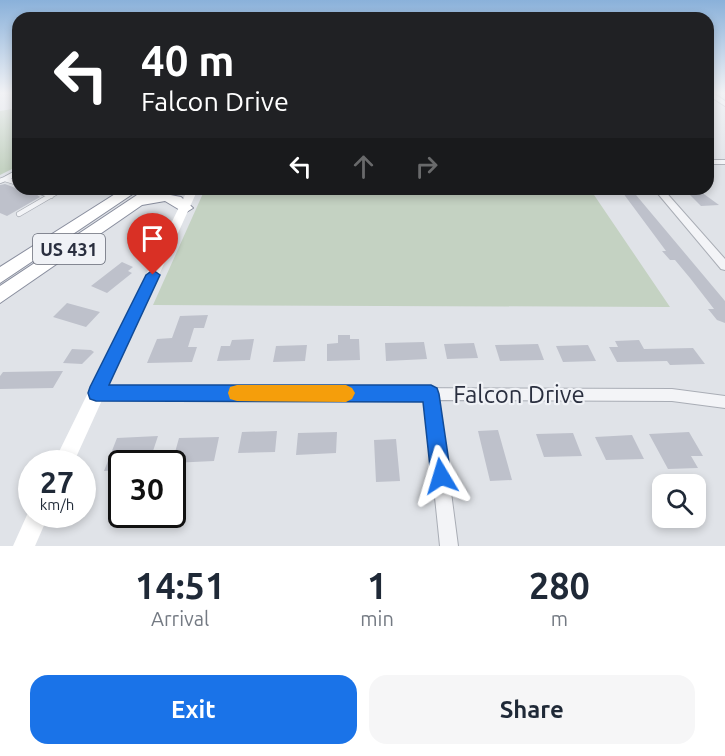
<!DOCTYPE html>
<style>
:root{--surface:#fff;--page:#f6f6f7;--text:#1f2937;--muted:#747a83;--accent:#1a73e8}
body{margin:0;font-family:Ubuntu,sans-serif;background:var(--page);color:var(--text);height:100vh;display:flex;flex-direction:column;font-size:22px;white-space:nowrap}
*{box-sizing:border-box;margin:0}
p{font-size:20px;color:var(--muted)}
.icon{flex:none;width:33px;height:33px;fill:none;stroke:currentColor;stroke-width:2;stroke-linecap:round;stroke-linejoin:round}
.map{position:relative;height:546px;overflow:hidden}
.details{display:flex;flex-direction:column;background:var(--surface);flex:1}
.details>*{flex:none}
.guide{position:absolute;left:12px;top:12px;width:702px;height:183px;border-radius:18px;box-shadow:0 3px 9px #0003;background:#202124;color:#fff;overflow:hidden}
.controls{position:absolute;left:652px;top:474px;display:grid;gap:12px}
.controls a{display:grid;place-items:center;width:54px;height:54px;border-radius:12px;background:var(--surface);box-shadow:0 3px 9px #0003;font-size:30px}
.speed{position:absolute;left:18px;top:450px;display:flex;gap:12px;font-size:30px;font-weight:700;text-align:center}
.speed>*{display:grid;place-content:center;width:78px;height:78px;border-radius:50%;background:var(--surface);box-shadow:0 3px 9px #0003;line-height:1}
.speed small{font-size:15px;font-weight:400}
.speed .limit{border:3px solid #111;border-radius:9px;background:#fff;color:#111}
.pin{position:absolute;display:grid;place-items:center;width:51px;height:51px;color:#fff;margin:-62px -26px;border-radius:50% 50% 50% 0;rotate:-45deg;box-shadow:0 0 6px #0007}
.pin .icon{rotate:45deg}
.me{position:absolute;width:66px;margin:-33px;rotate:353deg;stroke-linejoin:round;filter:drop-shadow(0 0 4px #0008)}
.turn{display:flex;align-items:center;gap:21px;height:126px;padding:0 30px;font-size:27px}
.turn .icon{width:78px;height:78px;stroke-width:2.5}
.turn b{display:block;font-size:42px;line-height:51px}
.lanes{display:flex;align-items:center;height:57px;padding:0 30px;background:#0003;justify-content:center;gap:30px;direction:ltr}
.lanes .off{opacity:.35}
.eta{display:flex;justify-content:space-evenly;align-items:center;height:102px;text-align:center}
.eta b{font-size:36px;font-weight:700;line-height:42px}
.cta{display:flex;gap:12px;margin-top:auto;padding:12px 30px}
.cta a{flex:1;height:69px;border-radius:18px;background:var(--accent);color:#fff;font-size:24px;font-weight:700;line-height:69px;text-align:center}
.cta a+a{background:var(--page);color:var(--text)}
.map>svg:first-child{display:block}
</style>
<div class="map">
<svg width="725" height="546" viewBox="0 0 725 546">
<rect width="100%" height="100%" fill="#e0e3e8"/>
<path fill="#c4d2c2" d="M18 108V166L0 175V111Z
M205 189H590L670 307 153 305Z"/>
<path fill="#bec1cb" d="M5 184 18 189H29L40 197 7 216 0 213V185Z
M620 189H631L725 301V323L717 320 708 309H714L690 278 675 260H670L662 251H666Z
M684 189H697L719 205 701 206Z
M122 262 133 267 128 271 132 273 107 293 91 286Z
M67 303 100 312 86 327 53 317Z
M208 315 204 328H194L188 347H197L192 362 147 363 157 339 172 338 180 316Z
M338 335H350V339H359L360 360 327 361V344L338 343Z
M254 339 250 360 217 361 221 346H230L232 340Z
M639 340 644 349 693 348 705 364 670 365 667 361 617 362 609 347H618L615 341Z
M424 342 427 359 386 361 385 343Z
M474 343 478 358 447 359 444 344Z
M538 344 544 360 500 361 495 345Z
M307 345 305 361 273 362 276 346Z
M588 345 596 361 563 362 556 346Z
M72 349 91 350 94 352 82 364 63 363Z
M63 371 53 388 0 389V376L3 372Z
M498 430 512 480 490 481 478 431Z
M277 431 275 452 238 453 242 432Z
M337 432 336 453 296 455 298 433Z
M689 432 703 456H691L698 468 668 469 649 434Z
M573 433 582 456 544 457 536 434Z
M632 435 644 459 606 460 595 437Z
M158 436 150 460 132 461 131 464H122V470L104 471 117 438Z
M219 437 214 461 172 463 179 438Z
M396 439 400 481 376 482 374 440Z"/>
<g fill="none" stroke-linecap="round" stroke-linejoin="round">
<defs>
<path id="lane" d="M5 179 18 172
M0 181 5 179 18 183
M33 189 51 196
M19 214 62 189"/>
<path id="street" d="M708 93H713L725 101V106L708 95Z
M708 160H725V164H708Z
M654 189H663L725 259V270L721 269Z
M96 387 672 389 725 396V408L672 401 439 400 458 546H440L425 400 96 399 91 397 89 393 91 389Z"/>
<path id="highway" d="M123 189H140L0 283V267Z
M146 189H163L160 193 181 197 193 208 185 213 165 201 142 205 0 303V286Z"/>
</defs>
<use href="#lane" stroke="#a9adb5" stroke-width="6"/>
<use href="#street" stroke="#a9adb5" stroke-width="2"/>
<use href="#highway" stroke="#898e9e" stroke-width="2"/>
<use href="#lane" stroke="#f3f4f7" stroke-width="4.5"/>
<use href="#street" fill="#f3f4f7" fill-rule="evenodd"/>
<path fill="#fff" fill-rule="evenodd" d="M188 189H198L73 464H53Z
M31 506 32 514H49L35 546H13Z"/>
<use href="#highway" fill="#fff" fill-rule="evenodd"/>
</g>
<linearGradient id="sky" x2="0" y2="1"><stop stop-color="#8ab1da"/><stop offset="0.55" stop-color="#f1f2f5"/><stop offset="1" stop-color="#f1f2f5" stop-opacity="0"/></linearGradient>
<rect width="725" height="169" fill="url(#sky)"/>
<path fill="#1a73e8" stroke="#114b97" stroke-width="1.5" d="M153 270 160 275 109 385H431L437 388 439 394 451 476 448 483 441 486 434 483 431 476 423 402 96 401 90 399 88 393 90 387 146 275Z"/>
<path fill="#f59e0b" d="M237 385H346L352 388 355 393 352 399 346 402 237 401 230 399 228 393 230 387Z"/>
<g text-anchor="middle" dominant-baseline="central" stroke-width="4.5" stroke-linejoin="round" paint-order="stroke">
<rect fill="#f0f2f6" stroke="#656a76" stroke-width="1.5" x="33" y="234" width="72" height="30" rx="4.5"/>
<g font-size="18" font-weight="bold" fill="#2a2f3f">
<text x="69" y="249">US 431</text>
</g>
<g font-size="24" fill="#2a2f3f" stroke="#f0f2f6">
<text x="519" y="394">Falcon Drive</text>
</g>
</g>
</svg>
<div class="controls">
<a><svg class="icon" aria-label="search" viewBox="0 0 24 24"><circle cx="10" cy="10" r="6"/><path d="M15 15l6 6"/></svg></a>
</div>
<div class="speed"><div>27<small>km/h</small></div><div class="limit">30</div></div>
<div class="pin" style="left:153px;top:275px;background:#d93025"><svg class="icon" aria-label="arrive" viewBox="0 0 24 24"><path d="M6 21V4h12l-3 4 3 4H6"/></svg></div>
<svg class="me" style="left:441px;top:476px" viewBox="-20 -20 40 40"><path d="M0-17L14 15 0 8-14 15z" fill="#1a73e8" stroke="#fff" stroke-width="4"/></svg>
<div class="guide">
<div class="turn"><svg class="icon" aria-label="left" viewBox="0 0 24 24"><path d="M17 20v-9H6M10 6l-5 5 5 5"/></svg><div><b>40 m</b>Falcon Drive</div></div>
<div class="lanes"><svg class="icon" aria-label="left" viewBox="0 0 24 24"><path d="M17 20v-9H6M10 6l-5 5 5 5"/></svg><svg class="icon off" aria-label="ahead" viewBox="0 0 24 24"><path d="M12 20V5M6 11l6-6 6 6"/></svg><svg class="icon off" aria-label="right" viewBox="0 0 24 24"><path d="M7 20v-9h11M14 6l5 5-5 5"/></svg></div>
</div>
</div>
<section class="details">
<div class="eta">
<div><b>14:51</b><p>Arrival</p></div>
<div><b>1</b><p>min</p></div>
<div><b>280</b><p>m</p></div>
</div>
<div class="cta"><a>Exit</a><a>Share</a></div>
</section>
